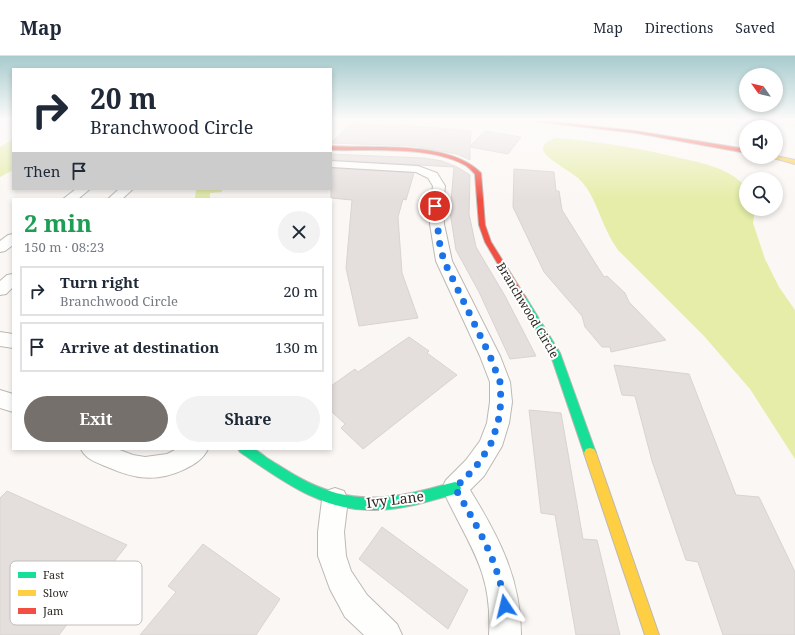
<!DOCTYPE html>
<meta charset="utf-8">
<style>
:root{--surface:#fff;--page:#f2f2f3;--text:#1f2937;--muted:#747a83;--line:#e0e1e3;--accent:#76706c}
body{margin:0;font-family:"Noto Serif",serif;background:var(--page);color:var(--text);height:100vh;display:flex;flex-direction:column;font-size:15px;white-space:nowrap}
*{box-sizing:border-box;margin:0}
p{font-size:13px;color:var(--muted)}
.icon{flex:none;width:22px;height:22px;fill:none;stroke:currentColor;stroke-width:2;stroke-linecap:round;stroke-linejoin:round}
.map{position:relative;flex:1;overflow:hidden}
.side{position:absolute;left:12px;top:142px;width:320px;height:252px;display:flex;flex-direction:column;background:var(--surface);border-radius:0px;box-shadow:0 2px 6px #0003}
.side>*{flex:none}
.hud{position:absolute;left:12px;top:12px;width:320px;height:122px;border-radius:0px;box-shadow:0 2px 6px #0003;background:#fff;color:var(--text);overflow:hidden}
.needle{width:26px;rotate:304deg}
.controls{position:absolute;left:739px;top:12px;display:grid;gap:8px}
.controls a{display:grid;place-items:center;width:44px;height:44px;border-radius:50%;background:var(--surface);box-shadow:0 2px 6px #0003;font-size:20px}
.pin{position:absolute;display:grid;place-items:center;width:34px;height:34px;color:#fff;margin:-17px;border:2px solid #fff;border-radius:50%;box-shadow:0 1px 4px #0007}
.me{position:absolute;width:44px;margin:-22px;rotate:350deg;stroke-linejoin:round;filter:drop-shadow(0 0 3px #0008)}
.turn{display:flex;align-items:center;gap:14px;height:84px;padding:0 12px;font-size:18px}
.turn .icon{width:52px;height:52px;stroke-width:2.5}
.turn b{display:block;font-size:28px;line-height:34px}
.then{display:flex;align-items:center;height:38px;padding:0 12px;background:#0003;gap:8px;font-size:15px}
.round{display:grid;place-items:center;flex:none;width:42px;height:42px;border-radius:21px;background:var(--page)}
.summary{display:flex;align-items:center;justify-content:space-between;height:68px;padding:0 12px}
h1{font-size:24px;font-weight:700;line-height:30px;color:#1e9e55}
.button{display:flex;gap:8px;margin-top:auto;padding:8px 12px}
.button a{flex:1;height:46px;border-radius:24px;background:var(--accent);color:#fff;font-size:16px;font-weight:700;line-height:46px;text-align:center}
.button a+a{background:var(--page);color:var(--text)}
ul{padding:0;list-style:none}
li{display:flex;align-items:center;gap:12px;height:50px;margin:0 8px 6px;padding:0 4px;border:2px solid var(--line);border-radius:0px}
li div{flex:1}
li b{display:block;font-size:15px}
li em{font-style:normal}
header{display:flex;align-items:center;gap:24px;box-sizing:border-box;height:56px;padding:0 20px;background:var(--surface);border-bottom:1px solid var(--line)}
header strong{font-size:19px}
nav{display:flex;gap:22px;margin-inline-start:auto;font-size:14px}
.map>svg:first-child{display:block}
</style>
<header>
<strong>Map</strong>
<nav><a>Map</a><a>Directions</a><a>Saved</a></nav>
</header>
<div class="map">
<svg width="795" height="579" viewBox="0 0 795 579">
<rect width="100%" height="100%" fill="#fbf7f4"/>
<path fill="#e5eda8" d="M556 82C595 85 633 91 671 100 696 106 728 110 746 131V153H755L753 167 765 203 779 231 795 254V403L750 333 704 280 618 194C614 188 610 182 607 175 599 159 594 139 582 126 574 116 544 103 543 93 543 86 551 84 556 82Z
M13 83V114L0 121V91Z
M196 133H222V136L210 137V143H195Z"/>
<path fill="#e4dedc" stroke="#d9d3d1" d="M353 66 398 71 399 69 471 75 470 90 485 75 521 81 508 98 470 91V104L457 98 413 90 331 87Z
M331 98 424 102 442 105 457 111 470 119 469 158 476 191 505 240 536 300 510 303 479 236 456 194 450 156 454 111 331 104Z
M331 112 414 117 406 144 403 143 398 161 402 217 418 262 359 270 346 212 352 144 331 142Z
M514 113 554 116 556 135H559L562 154 604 221 607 220 625 237 629 246 666 284 611 296 610 291H602L585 271 582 260 544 216 513 151Z
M409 281 429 295 427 297 457 319 363 393 341 372 345 368 331 355V330L355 313 358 316Z
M614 309 689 318 736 439 759 441 795 516V579H723L698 506 686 504 652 405 635 340 622 339Z
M529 354 561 357 583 483 597 484 620 579H576L555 459 541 457Z
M7 435 127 489 80 549 81 550 59 579H0V442Z
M382 471 468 534 448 573 359 503Z
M203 488 280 543 256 579H140L176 536 168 530Z"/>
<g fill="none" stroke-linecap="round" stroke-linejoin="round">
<defs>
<path id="street" d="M331 105 418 110 437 117 445 130 443 149 444 168 452 205 500 300 510 326 512 346 509 367 502 390 484 420 470 434C499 481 521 523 521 579H489C493 513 467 488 442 432L446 424 466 404 480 385 487 367 490 346V326L480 300 436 205 430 168V149L433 130 428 122 416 116 331 111Z
M76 133H90L78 143H63Z
M119 133H133L122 143H108Z
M13 178V189L5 195 0 196V185L8 179Z
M13 218V231L6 238 0 239V225L7 219Z
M0 276 13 278V292L0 290Z
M0 334 13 338V356L0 352Z
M81 393H117L133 399 145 401 167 398 177 393H208C203 403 195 408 185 413 155 427 135 423 105 410 95 406 86 403 81 393Z
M335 432 344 435 348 444 344 476 346 500 351 515 367 539 397 568 402 579H364L345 561 330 533 318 500V476L322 444 326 435Z"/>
<path id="fast" d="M522 239 525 240 560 297 596 397 594 401 590 402 586 401 584 397 550 297 518 242Z
M238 393C243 393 250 392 254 393 258 395 263 399 267 402 277 408 287 415 298 421 355 453 396 442 455 426L459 428 461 432 459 436 455 438C429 445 402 454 375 454 323 456 281 424 240 396Z"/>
<path id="slow" d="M776 100 795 104V108L770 101Z
M590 392 594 393 596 397 659 579H645L584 397 586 393Z"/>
<path id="jam" d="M524 64H536L636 75 746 93V97L636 77Z
M331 90C374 93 449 84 481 117L485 169 491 186 526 242 525 244H519L485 186 479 169 475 118C471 114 468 110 463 108 428 90 370 95 331 94Z"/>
</defs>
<use href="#street" stroke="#bdb8b4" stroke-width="2"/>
<use href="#fast" stroke="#bdb8b4" stroke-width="2"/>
<use href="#slow" stroke="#bdb8b4" stroke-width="2"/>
<use href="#jam" stroke="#bdb8b4" stroke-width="2"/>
<path stroke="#dedddc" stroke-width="1.5" stroke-dasharray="2 1" stroke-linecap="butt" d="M697 64 699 70"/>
<use href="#street" fill="#fefefd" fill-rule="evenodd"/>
<use href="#fast" fill="#16e098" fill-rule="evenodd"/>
<use href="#slow" fill="#ffcf43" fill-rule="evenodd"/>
<use href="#jam" fill="#f24e42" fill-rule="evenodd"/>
</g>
<linearGradient id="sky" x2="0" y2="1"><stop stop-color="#a7cbce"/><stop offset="0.44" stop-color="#fdfbfa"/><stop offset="1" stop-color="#fdfbfa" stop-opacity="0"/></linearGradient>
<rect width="795" height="145" fill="url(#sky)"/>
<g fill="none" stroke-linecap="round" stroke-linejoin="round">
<path stroke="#1a73e8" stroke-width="7" stroke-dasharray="0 12.6" d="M435 150 440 190 444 205 490 300 500 326 501 346 498 367 490 390 475 412 455 432C477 470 499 506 505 550"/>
</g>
<g text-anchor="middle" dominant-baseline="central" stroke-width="4" stroke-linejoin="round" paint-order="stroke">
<g font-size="12" fill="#2e2722" stroke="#fff">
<text transform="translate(528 254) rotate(59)">Branchwood Circle</text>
</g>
<g font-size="14" fill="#2e2722" stroke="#fff">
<text transform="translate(395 443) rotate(-7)">Ivy Lane</text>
</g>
</g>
<rect x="10" y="505" width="132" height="64" rx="6" fill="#fff" stroke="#c0bebd" stroke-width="1"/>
<rect x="18" y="516" width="18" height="6" fill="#16e098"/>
<rect x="18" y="534" width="18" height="6" fill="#ffcf43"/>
<rect x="18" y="552" width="18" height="6" fill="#f24e42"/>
<g font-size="11" fill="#2e2722">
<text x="43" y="523">Fast</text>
<text x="43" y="541">Slow</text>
<text x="43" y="559">Jam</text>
</g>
</svg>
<div class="controls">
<a><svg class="needle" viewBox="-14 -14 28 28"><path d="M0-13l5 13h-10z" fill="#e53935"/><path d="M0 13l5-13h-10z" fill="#747a83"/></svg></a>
<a><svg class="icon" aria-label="sound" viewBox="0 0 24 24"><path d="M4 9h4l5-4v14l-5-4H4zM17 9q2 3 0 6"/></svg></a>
<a><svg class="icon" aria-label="search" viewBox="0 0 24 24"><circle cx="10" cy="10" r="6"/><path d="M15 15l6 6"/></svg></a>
</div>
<div class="pin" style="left:435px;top:150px;background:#d93025"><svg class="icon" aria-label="arrive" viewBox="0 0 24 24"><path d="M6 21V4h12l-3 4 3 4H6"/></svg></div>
<svg class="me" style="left:505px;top:550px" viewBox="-20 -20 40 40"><path d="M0-17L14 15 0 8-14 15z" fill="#1a73e8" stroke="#fff" stroke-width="4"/></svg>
<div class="hud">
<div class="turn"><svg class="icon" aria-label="right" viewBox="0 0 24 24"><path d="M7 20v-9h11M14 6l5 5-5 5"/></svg><div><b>20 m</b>Branchwood Circle</div></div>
<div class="then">Then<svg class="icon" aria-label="arrive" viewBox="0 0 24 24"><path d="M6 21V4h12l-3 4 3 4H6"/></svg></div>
</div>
<section class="side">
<div class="summary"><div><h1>2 min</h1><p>150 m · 08:23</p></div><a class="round"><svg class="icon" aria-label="close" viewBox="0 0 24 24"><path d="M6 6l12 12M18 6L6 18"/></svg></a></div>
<ul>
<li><svg class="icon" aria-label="right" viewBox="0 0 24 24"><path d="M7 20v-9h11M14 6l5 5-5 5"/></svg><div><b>Turn right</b><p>Branchwood Circle</p></div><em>20 m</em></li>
<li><svg class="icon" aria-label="arrive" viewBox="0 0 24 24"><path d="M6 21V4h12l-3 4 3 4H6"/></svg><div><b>Arrive at destination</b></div><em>130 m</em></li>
</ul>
<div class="button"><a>Exit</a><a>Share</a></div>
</section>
</div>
